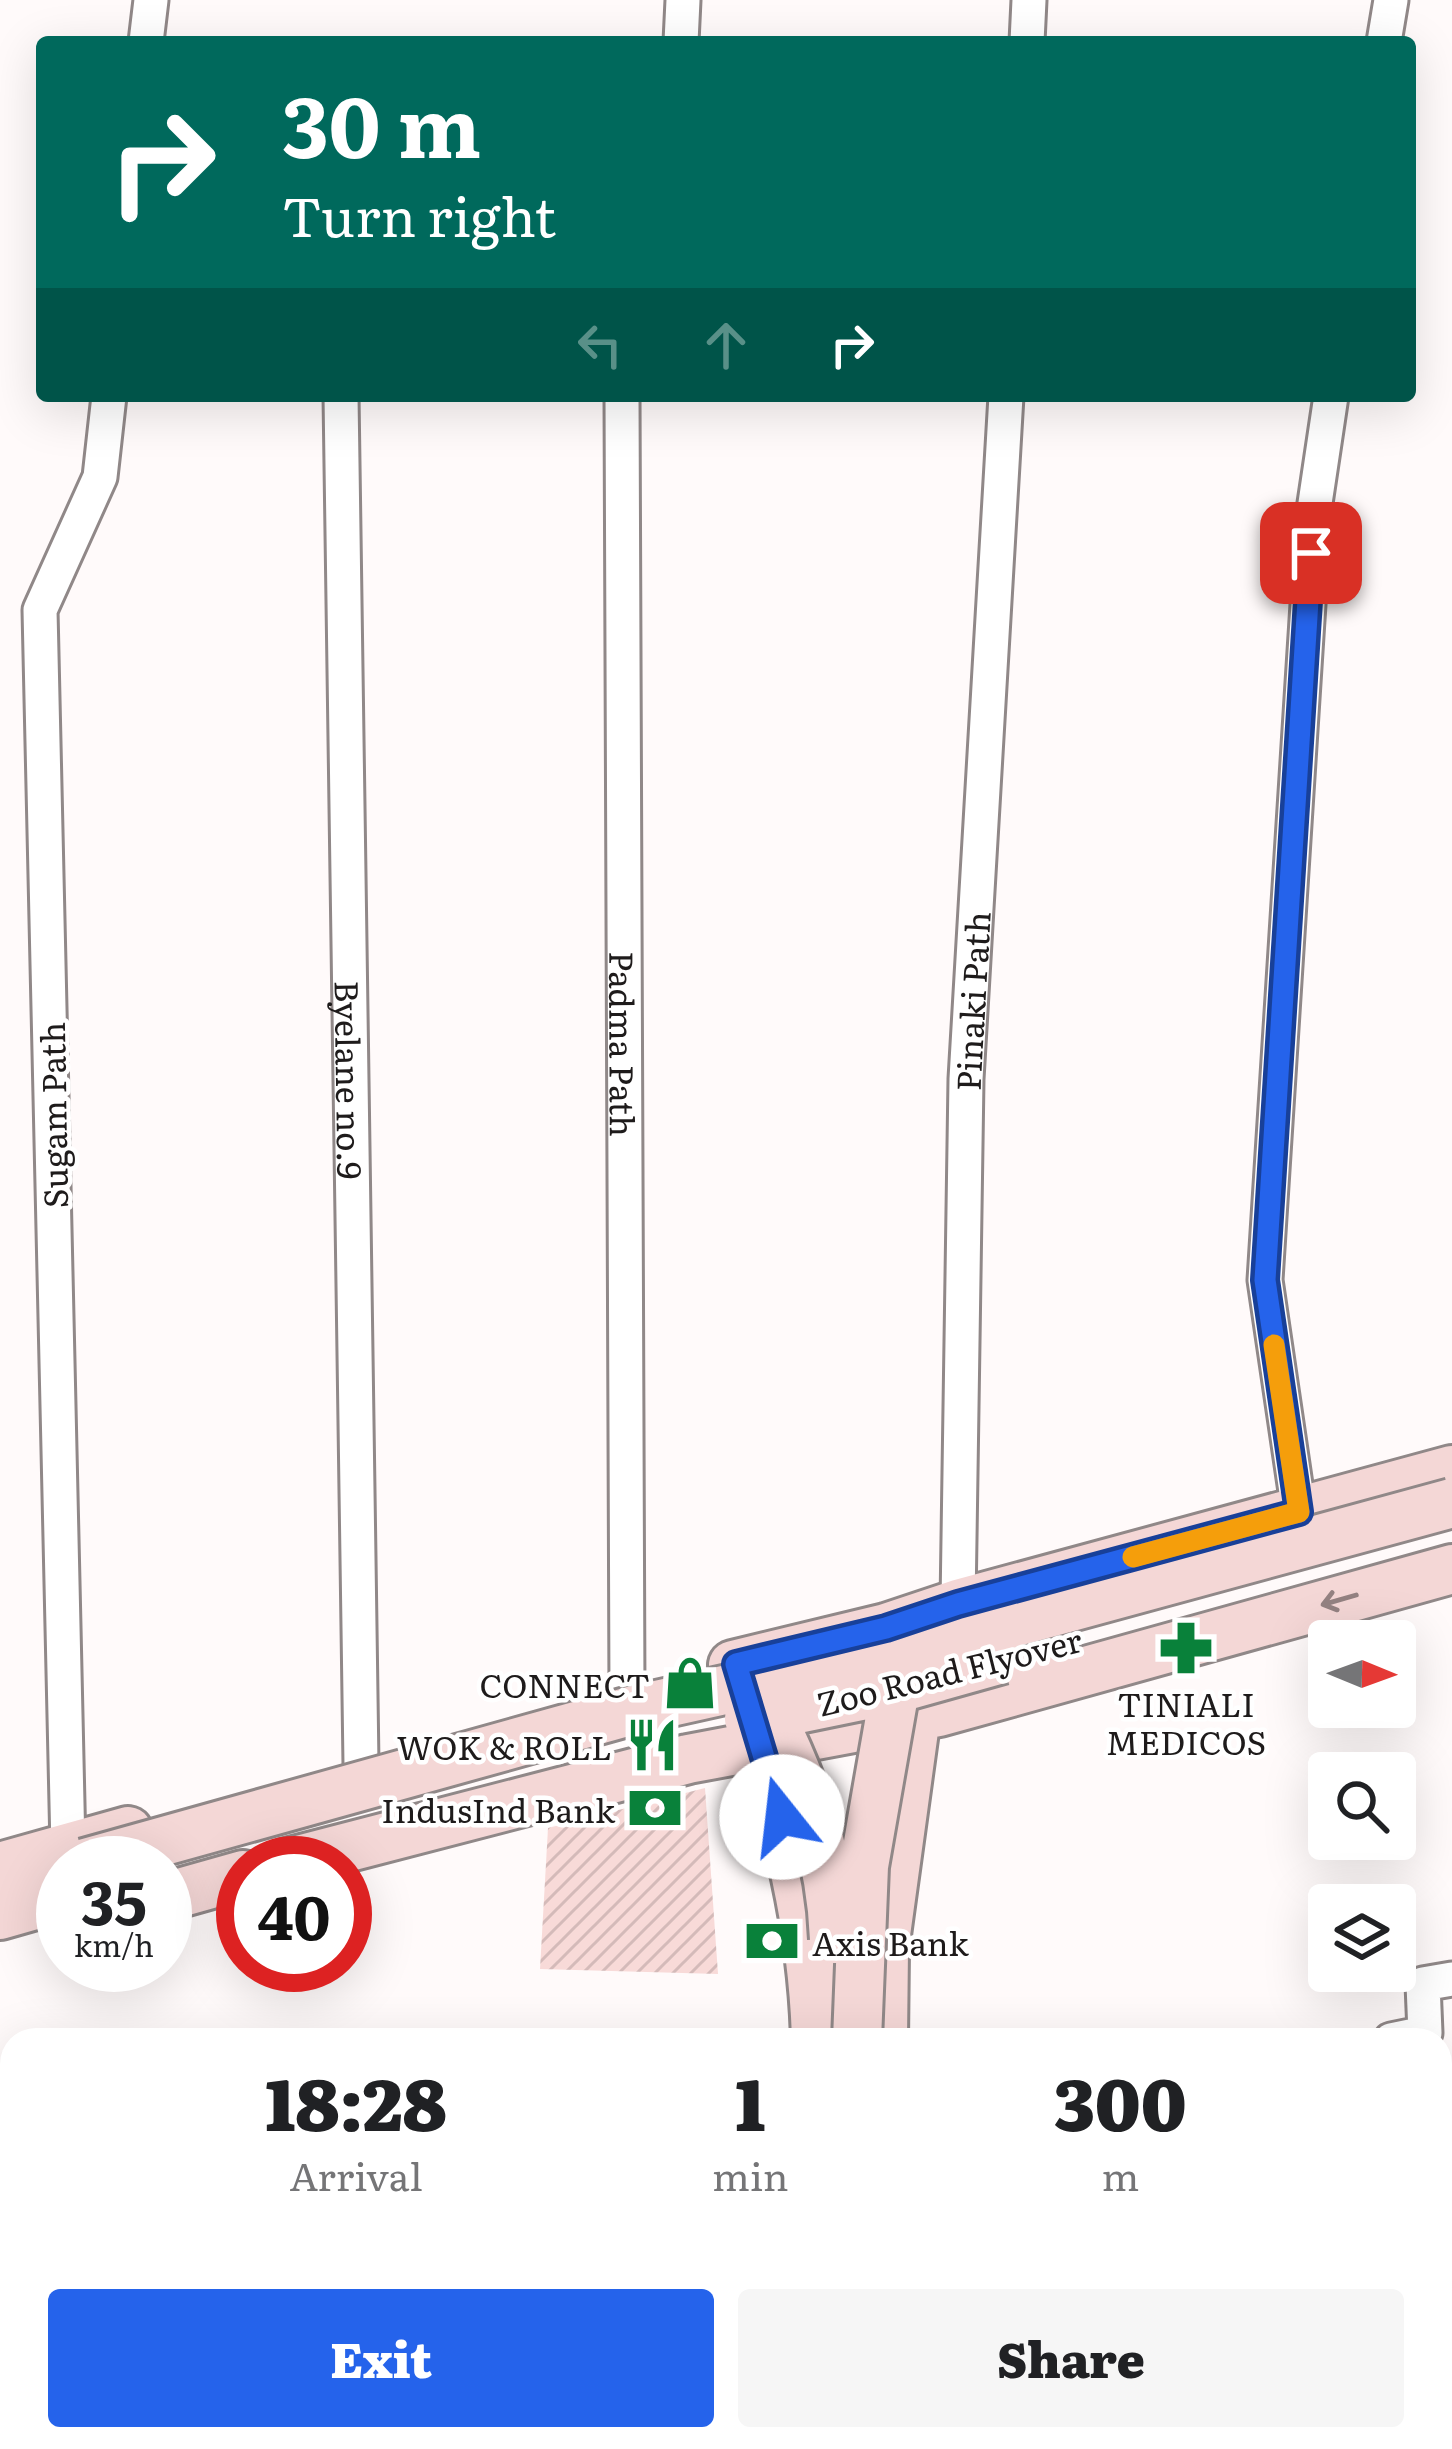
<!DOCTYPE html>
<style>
:root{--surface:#fff;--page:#f6f6f6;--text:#202124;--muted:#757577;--accent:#2563eb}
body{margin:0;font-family:Literata,serif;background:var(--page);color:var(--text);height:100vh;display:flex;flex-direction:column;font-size:45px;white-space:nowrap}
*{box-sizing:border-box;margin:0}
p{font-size:39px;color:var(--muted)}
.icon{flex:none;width:66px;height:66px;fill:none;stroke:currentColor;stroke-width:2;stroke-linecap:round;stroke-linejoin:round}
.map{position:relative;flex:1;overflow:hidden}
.details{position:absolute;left:0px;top:2028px;width:1452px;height:423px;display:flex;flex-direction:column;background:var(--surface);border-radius:36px 36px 0 0;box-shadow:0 12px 48px #0002}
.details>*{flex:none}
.hud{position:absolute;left:36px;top:36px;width:1380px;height:366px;border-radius:12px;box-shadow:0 12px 48px #0002;background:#00695c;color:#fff;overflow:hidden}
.needle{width:78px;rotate:91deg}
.fabs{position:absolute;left:1308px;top:1620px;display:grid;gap:24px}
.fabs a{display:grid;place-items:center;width:108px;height:108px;border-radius:12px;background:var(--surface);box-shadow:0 12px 48px #0002;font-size:60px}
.speed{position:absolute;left:36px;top:1836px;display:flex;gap:24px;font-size:60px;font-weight:700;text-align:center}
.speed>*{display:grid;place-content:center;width:156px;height:156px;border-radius:50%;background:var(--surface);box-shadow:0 12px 48px #0002;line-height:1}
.speed small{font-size:30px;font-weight:400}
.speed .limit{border:18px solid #d22;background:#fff;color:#111}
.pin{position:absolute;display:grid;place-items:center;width:102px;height:102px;color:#fff;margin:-51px;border-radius:24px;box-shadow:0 6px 18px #0006}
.me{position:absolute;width:132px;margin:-66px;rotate:344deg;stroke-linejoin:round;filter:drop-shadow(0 0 9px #0008)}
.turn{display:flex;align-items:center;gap:42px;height:252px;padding:0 48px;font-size:54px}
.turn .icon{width:156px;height:156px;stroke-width:2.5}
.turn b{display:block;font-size:84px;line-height:102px}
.lanes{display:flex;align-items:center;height:114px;padding:0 48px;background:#0003;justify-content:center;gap:60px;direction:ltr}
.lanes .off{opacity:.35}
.eta{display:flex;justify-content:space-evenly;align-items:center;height:204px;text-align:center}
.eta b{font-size:72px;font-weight:800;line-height:84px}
.button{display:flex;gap:24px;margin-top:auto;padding:24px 48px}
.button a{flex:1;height:138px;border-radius:12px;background:var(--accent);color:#fff;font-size:48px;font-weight:800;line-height:138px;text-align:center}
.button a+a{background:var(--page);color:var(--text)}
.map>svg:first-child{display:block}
</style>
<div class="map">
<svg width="1452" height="2449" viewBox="0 0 1452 2449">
<defs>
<pattern id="building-hatch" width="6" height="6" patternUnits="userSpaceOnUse" patternTransform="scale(3)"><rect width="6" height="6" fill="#f8dad8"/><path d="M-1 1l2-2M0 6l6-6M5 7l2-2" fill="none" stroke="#d4bab9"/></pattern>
</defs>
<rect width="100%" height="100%" fill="#fffafa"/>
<path fill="url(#building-hatch)" d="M705 1788 718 1974 540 1969 548 1828Z"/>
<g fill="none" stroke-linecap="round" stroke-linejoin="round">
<defs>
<g id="street">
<path d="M146 42 151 0"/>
<path d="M681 42 683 0"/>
<path d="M1027 42 1029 0"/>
<path d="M1384 42 1391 0"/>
<path id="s1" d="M341 396 361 1764"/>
<path id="s2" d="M622 396 627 1692"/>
<path d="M1299 1512 1265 1280 1314 510 1331 396"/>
<path id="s3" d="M958 1604 966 1079 1006 396"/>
<path d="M68 1848 40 610 100 477 109 396"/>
<path d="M1391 2040 1425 2033 1423 1984 1452 1979"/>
<path d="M1440 2319 1452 2314"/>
<path d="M0 2375 12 2371"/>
<path d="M1368 2449 1372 2439"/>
</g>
<path id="secondary" d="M733 1665 886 1628 958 1604 1452 1470
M753 1717C786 1827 813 1923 816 2040
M287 1863 688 1759 939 1712 1452 1569
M0 1867 128 1831
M165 1897 243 1875
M0 1915 63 1897
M883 2040 884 1949 916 1716 907 1689
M791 2449 794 2439
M864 2449 867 2439"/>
</defs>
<use href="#street" stroke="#908888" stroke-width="39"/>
<use href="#secondary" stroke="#908888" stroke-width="54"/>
<use href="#street" stroke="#fff" stroke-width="33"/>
<use href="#secondary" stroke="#f4d7d6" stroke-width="48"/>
<defs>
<path id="secondary-bridge" d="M770 1714C806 1787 831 1857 834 1939
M749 1719 895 1689 1002 1659
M85 1863 630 1711 953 1639 1452 1503
M857 2040 864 1866 895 1689"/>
</defs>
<use href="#secondary-bridge" stroke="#908888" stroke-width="54" stroke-linecap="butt"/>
<use href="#secondary-bridge" stroke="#f4d7d6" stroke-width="48"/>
</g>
<defs><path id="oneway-shaft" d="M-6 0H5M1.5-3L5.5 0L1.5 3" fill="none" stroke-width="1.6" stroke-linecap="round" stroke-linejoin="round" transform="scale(3)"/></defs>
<use stroke="#948282" href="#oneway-shaft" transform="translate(1339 1600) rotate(164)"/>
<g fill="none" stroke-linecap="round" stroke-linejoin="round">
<defs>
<path id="route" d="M782 1817 736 1664 886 1628 958 1604 1299 1512 1265 1280 1311 553"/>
</defs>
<use href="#route" stroke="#184099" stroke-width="30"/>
<use href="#route" stroke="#2563eb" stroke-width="21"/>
<path stroke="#f59e0b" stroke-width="21" d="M1133 1557 1299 1512 1274 1345"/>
</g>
<defs>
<symbol id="pharmacy-bare" viewBox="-9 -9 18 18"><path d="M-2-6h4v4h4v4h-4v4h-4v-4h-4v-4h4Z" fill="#09813a" stroke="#fff" stroke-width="2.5" paint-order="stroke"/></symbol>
<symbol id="shop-bare" viewBox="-9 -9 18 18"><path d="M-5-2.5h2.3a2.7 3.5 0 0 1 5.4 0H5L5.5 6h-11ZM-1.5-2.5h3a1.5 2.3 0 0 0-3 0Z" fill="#09813a" stroke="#fff" stroke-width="2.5" paint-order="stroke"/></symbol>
<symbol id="restaurant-bare" viewBox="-9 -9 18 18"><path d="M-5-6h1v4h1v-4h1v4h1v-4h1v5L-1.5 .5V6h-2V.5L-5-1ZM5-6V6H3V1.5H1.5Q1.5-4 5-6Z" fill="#09813a" stroke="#fff" stroke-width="2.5" paint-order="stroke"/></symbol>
<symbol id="bank-bare" viewBox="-9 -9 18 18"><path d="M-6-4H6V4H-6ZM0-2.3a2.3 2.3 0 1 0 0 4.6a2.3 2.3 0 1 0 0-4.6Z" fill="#09813a" stroke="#fff" stroke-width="2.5" paint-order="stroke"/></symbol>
</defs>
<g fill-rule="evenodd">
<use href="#pharmacy-bare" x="1148" y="1610" width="76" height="76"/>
<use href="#shop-bare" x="652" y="1645" width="76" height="76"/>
<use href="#restaurant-bare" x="614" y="1707" width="76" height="76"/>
<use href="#bank-bare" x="617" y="1770" width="76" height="76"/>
<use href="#bank-bare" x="734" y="1903" width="76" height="76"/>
</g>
<g text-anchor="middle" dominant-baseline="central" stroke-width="9" stroke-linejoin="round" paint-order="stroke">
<g font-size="33" fill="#1e1b1b" stroke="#fff">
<text stroke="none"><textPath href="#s3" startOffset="603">Pinaki Path</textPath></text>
<text stroke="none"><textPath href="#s2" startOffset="648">Padma Path</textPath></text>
<text stroke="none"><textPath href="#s1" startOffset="684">Byelane no.9</textPath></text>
<text transform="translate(52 1115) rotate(-91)">Sugam Path</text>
<text transform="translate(949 1670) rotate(-14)">Zoo Road Flyover</text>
</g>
<g font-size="33" fill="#1e1b1b" stroke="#fff" text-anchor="end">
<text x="650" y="1683">CONNECT</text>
<text x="1186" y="1702" text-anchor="middle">TINIALI<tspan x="1186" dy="38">MEDICOS</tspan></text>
<text x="612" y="1745">WOK &amp; ROLL</text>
<text x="615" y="1808">IndusInd Bank</text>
<text x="812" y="1941" text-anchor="start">Axis Bank</text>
</g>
</g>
</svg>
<div class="fabs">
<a><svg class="needle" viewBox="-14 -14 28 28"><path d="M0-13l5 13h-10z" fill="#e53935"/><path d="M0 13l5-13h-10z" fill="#757577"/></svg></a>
<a><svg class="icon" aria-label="search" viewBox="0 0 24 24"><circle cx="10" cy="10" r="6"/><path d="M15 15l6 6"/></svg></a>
<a><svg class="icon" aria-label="layers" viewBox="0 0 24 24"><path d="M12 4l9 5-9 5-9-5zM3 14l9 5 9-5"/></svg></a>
</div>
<div class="speed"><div>35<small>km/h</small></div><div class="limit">40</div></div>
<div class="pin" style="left:1311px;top:553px;background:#d93025"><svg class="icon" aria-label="arrive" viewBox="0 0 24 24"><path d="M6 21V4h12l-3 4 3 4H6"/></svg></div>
<svg class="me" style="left:782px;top:1817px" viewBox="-20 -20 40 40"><circle r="19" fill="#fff"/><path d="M0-13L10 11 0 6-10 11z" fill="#2563eb"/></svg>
<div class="hud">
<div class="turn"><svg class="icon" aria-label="right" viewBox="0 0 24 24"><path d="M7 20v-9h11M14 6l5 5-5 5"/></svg><div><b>30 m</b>Turn right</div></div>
<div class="lanes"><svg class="icon off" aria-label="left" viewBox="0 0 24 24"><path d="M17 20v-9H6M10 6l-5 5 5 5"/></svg><svg class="icon off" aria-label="ahead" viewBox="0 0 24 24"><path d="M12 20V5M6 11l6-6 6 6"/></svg><svg class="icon" aria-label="right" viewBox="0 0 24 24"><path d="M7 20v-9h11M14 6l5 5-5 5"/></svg></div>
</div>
<section class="details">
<div class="eta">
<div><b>18:28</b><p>Arrival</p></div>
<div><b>1</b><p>min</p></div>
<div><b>300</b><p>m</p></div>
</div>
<div class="button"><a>Exit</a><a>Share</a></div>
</section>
</div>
